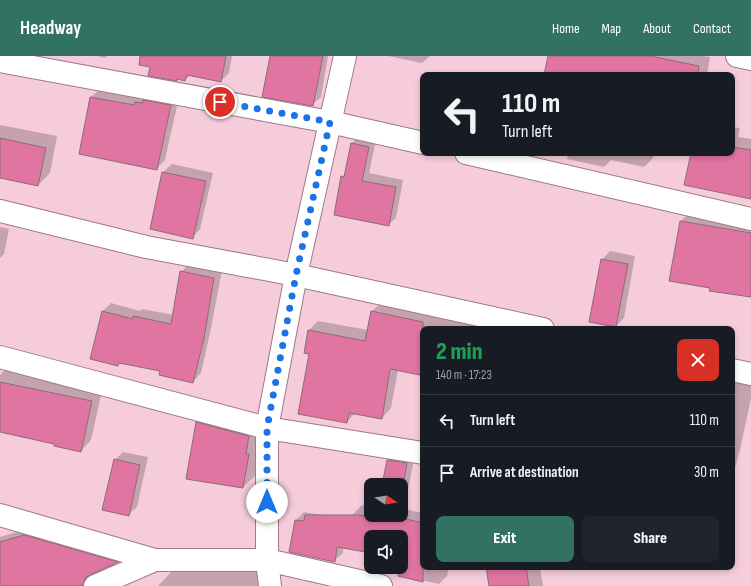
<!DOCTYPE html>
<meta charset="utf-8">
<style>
:root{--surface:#171b24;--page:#20242c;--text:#f1f3f6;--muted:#9ea1a6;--line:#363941;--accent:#317263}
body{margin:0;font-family:"Sofia Sans Condensed",sans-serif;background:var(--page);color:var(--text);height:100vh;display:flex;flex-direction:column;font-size:15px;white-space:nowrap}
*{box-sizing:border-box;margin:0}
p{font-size:13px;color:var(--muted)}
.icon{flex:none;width:22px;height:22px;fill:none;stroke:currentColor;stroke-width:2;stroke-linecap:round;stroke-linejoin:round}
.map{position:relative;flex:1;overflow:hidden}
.sheet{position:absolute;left:420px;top:270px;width:315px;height:244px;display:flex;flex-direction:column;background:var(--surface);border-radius:8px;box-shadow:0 2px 6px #0003}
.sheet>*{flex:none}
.guide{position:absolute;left:420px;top:16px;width:315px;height:84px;border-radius:8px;box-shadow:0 2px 6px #0003;background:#171b24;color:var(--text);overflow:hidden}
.needle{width:26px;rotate:102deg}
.tools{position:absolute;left:364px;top:422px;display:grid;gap:8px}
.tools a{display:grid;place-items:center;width:44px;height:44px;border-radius:8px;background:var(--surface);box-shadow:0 2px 6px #0003;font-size:20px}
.pin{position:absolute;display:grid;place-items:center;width:34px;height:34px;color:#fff;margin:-17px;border:2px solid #fff;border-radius:50%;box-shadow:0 1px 4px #0007}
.me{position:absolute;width:44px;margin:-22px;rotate:0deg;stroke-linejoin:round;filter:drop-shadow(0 0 3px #0008)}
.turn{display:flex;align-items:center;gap:14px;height:84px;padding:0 16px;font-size:18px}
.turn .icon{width:52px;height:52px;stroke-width:2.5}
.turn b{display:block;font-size:28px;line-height:34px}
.round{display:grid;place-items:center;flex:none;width:42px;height:42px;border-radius:8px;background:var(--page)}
.overview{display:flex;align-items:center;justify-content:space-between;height:68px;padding:0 16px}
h1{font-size:24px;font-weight:800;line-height:30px;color:#1e9e55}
.action{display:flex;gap:8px;margin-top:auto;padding:8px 16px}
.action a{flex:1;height:46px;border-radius:8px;background:var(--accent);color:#fff;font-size:16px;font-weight:800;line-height:46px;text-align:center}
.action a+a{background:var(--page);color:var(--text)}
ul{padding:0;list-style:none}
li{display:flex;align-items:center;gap:12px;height:52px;padding:0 16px;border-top:1px solid var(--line)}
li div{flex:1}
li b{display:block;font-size:15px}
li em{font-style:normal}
header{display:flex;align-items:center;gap:24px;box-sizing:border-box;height:56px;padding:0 20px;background:var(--accent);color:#fff}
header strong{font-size:19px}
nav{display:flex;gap:22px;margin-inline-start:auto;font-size:14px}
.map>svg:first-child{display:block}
</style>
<header>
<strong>Headway</strong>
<nav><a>Home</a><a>Map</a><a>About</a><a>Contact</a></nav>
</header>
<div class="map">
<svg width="751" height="530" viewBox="0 0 751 530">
<rect width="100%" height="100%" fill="#f6ccdb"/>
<path fill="#0003" d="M97 0H107L105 2Z
M153 0H232L229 17 221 25 190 19 185 24 178 22 176 24Z
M271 0H328L321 41 312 49Z
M388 0H430L422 7Z
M550 0H702L710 1 707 19H545Z
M100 33 179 41 165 104 157 112 80 97 91 41Z
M0 69 57 80 50 117 38 129 0 121Z
M732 71 740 72 738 81 751 83V142L692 97H732Z
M359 80 376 84 369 117 403 124 396 162 388 169 342 121 345 118 352 87Z
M568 97H654L653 102 644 111 611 104 604 111 567 103Z
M172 108 213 117 200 173 192 182 163 116Z
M689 157 751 168V240L711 231 681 165Z
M0 171 9 173 4 198 0 202Z
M610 195 635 200 624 262 616 270 602 204Z
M189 208 222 214 211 272 201 317 193 326 161 315 121 306 117 309 103 255 111 247 140 255 142 253 174 259 181 216Z
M382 246 475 263 472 273H423V319L398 314 391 352 382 362 355 357 347 366 310 297 308 275 318 265 368 274 372 255Z
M5 314 102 335 91 384 81 395 55 388 0 375V319Z
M732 316 751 319V342L740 394 732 422Z
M208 355 260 369V387L255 420 243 431 187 422 196 366Z
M123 396 148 401 137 451 128 459 115 404Z
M396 396 415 399 404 453 423 457V511H449L447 520 439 528 399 519 403 503 401 502V481H371V496L343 491V497L334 505 290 495 296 464 304 456 352 464 353 458 362 449 371 451V459H401V429H383L388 404Z
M33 471 125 498 118 505 92 517 91 520 82 529 77 530H0V481Z
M487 511H540L543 530H490Z
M270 512 272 530H158L171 516Z"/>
<path fill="#e175a2" stroke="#8e6a77" d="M140 0H226L221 26 187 19 185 25 177 23V25L148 20 150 11 139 9Z
M270 0H323L313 50 262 41Z
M548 0H650L699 10 698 19H544Z
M90 41 134 49 135 46 143 47V44L171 49 157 114 79 98Z
M0 82 46 92 38 130 0 122Z
M351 87 369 91 362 125 396 131 389 170 334 159 341 120 344 121Z
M732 91 751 94V143L684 129 691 97H732Z
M162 116 206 125 193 183 150 173Z
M680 165 751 177V241L709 235 710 232 669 225Z
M601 203 628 208 616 271 589 266Z
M180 215 214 222 204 282 193 327 159 319 160 315 119 307 118 310 90 303 102 255 133 263V260L171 268Z
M371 255 423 266V302L420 319 390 313 382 363 349 357 347 367 298 358 309 298 304 297 308 274 365 285Z
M0 326 92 345 81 396 54 390V388L0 376Z
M196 366 249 380 246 398H249L243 432 186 423Z
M114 403 140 409 129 460 102 454Z
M387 404 407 407 401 440V429H382Z
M305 459H360L375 462 376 459H397V461L423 467V526L398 520 400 511H401L402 503H401V481H371V497L337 491 335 506 289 496 295 464 304 465Z
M24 479 118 506 90 519 85 522 83 530H0V486Z
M486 511H526L529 530H489Z"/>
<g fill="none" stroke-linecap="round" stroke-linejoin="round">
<defs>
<path id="street" d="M737 0 751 3
M0 5 330 66 423 87
M466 97 751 163
M0 155 146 191 296 219 543 273
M0 301 267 372 423 397
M732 314 751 318
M0 459 155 504H267L381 530
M95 530 155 504
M270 530 267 504V372L296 219 345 0"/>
</defs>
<use href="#street" stroke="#9e7986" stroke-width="24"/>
<use href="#street" stroke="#fff" stroke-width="22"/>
</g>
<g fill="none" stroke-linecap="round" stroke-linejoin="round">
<path stroke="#1a73e8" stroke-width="7" stroke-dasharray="0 12.6" d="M220 46 330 66 296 219 267 372V446"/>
</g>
</svg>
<div class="tools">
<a><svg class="needle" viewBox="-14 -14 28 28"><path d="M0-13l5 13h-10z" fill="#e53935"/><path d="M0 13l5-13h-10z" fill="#9ea1a6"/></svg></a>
<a><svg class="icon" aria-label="sound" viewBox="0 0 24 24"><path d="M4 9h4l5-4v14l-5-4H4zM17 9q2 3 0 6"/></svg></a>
</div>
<div class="pin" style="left:220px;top:46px;background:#d93025"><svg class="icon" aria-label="arrive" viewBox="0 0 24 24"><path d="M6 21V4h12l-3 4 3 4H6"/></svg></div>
<svg class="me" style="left:267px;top:446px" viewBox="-20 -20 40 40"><circle r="19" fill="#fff"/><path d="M0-13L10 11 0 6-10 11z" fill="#1a73e8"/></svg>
<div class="guide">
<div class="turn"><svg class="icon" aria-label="left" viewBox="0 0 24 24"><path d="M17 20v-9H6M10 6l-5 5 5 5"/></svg><div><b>110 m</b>Turn left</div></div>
</div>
<section class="sheet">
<div class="overview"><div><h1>2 min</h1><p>140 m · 17:23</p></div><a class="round" style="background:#d93025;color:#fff"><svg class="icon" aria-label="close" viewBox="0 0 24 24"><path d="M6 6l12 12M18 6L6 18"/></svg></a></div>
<ul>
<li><svg class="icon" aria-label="left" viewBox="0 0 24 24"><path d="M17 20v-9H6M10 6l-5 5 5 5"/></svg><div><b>Turn left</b></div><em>110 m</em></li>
<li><svg class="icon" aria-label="arrive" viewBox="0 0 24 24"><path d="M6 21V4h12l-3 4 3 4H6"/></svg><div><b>Arrive at destination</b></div><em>30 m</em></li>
</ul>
<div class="action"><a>Exit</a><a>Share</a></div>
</section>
</div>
